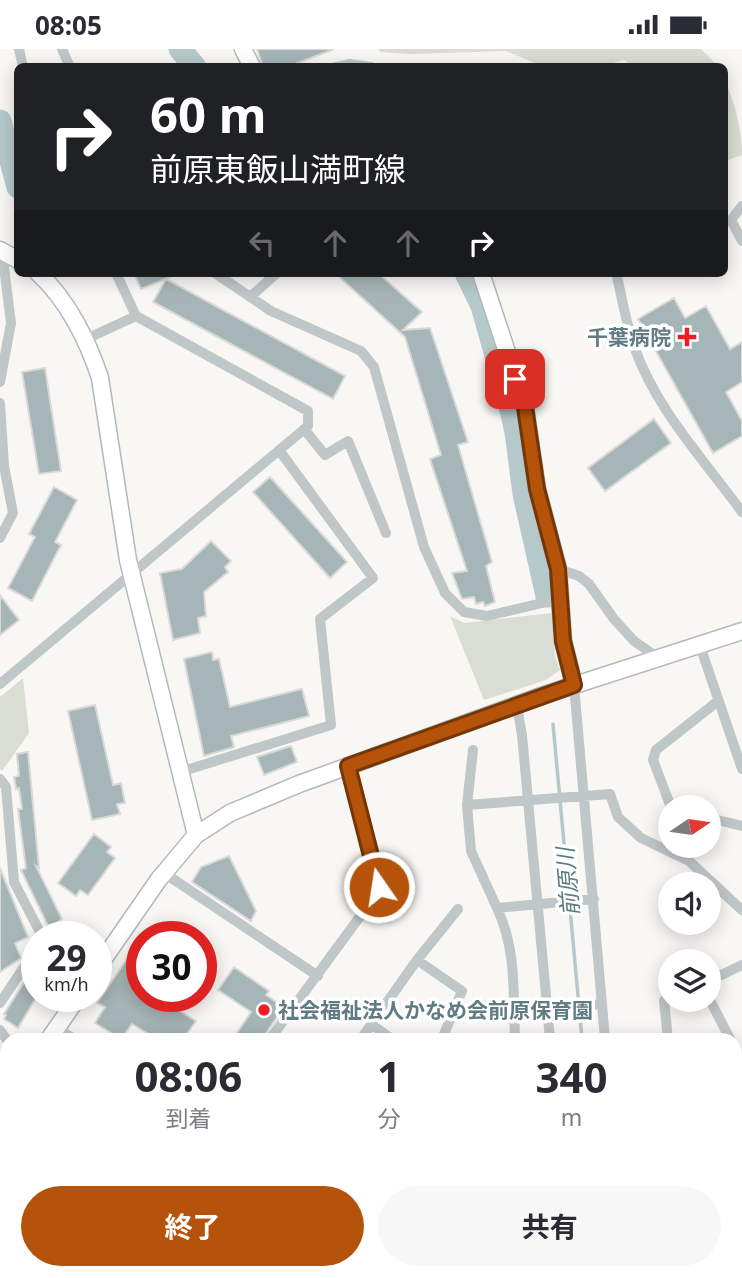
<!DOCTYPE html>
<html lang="ja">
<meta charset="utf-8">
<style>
:root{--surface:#fff;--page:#f7f7f7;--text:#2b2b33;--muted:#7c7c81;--accent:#b45309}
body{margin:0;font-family:"Noto Sans","Noto Sans JP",sans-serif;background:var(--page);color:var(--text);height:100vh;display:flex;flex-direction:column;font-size:26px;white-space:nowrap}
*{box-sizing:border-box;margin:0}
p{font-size:23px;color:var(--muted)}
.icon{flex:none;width:38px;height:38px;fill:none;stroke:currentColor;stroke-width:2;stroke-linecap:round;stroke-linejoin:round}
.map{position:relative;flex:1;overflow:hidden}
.details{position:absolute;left:0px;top:984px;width:742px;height:247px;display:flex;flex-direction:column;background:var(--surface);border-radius:21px 21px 0 0;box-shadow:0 4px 18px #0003}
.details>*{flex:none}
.guide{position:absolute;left:14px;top:14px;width:714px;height:214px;border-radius:10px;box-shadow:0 4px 18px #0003;background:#202124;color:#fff;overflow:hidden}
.needle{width:46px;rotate:77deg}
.controls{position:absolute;left:658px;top:746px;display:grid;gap:14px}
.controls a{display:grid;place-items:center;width:63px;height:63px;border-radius:50%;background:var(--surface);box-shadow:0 4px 18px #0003;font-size:35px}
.speed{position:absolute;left:21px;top:872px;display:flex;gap:14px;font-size:35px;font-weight:700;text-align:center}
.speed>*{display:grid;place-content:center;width:91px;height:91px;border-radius:50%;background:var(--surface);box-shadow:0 4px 18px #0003;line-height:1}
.speed small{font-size:18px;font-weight:400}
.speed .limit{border:10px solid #d22;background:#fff;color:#111}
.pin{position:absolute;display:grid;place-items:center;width:60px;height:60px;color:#fff;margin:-30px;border-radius:14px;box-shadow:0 4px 10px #0006}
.me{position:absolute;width:77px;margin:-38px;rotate:347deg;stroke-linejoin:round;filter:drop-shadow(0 0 5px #0008)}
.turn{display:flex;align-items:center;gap:24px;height:147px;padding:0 21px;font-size:32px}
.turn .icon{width:91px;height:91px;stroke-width:2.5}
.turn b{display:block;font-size:49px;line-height:60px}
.lanes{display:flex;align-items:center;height:66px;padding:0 21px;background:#0003;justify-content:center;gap:35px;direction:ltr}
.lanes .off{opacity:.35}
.eta{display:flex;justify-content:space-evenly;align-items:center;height:119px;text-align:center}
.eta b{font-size:42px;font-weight:700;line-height:49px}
.cta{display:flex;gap:14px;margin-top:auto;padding:14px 21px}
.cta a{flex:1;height:80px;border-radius:42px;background:var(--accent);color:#fff;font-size:28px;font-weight:700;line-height:80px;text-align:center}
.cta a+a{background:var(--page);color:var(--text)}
.status{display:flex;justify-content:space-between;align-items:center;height:49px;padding:0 35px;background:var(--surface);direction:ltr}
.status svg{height:19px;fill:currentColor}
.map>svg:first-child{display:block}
</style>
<div class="status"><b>08:05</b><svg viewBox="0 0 49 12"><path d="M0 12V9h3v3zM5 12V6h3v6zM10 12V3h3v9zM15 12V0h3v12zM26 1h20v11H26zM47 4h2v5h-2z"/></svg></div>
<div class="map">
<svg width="742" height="1229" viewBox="0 0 742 1229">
<rect width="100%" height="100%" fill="#f8f7f4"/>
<path fill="#d9ddd3" d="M379 0H701L718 17H633L624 11 601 17 544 18 506 2 412 5 380 3Z
M725 31C735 56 742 79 742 106L725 112Z
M552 564 555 607 560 621 546 631 484 651 450 567 464 574Z
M23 629 29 684 2 722 0 720V648Z
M117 1223H245L251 1229H112Z"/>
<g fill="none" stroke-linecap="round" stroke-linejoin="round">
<path stroke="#b6c9ca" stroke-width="3.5" d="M553 675 582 990
M651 1223 658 1229"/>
<path stroke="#b6c9ca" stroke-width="23" d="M180 0 195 18
M0 72 18 138
M466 224 482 257 509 353 516 383 524 445 547 547"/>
</g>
<path fill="#a6b5b7" stroke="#d9d9d7" stroke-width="2" d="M257 0H331L332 1 287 18H263Z
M134 224H180L141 240Z
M335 224H378L422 263 403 281 430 279 468 393 458 396 492 513 486 517 495 553 485 557 483 553 476 555 474 548 462 550 452 524 467 522 430 410 441 406 405 288Z
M166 230 345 327 333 350 153 253Z
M674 249 685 269 706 257 730 300 742 293V333L726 343 742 372V387L713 404 638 270Z
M45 319 61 422 39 425 22 323Z
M654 370 671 394 605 442 588 419Z
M270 428 347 513 330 529 253 443Z
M54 438 77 451 55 493 61 496 32 552 8 539 35 488 29 485Z
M211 492 231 512 225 518 228 523 204 543 206 567 198 569 200 584 173 591 160 524 182 520Z
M0 546 19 571 0 586Z
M212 603 213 611 219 610 230 658 302 640 309 667 231 687 234 698 204 707 184 610Z
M95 656 113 736 121 734 125 754 117 755 120 765 92 771 68 662Z
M291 697 297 713 264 726 257 708Z
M28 703 39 819 36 817 62 870 49 879 21 821 26 819 18 760H22L19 739 16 740 14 728 19 727 17 705Z
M94 785 111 798 107 803 115 809 88 846 80 841 76 847 58 834Z
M229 807 256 862 251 872 192 833 201 818Z
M0 819 28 888 15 894 21 909 0 923Z
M142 888V925L136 933 142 936V947H156L196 972 183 990H157L132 975 121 990 95 974 105 958 97 954Z
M37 913V947L18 979 4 970 6 966 4 965Z
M234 918 269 942 266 946 284 958 262 990H233L251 963 218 941Z"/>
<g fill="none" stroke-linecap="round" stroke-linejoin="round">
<defs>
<path id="secondary" d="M243 0 252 18
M0 201 18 211
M38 224C67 250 88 292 100 329L128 511 196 786
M481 224 525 358 537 440 558 520 563 592 574 636
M96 921 159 830 196 786 230 764 299 735 544 646 742 582
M49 990 79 947
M0 1063 7 1053"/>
</defs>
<use href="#secondary" stroke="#b0babc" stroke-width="19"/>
<path stroke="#c0c7c9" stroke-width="10" d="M19 0 23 18
M62 0 70 18
M336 18 349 15 371 18
M742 157 731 171 742 192
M215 224 271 262 361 302 374 318 424 498 445 544 464 563 487 567 559 550
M616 224C622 248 626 274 634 297 655 359 704 411 742 463
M250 248 277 224
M84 291 136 267
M0 333 11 274 2 202
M0 354 4 417 13 464 0 489
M304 380 325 406 348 392 386 484
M558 520 579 527 589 535 614 570 634 592 657 608
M699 594 742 720
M0 635 308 377V362L136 267 116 224
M574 636 605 990
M517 657 522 686 550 990
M473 701 467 756 471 802 497 859 594 850
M180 723 331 676 320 570 373 529 279 401
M0 730 6 738 14 833 42 887
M467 756 610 745 618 768 641 789 689 812 742 861
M671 758 653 711 656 701 718 652
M709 769 742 777
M164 824 318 927
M497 859C517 902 513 944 515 990
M417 911 462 942 442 990
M709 932 742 916
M709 949 730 990
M0 954 37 899
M515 962 602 955
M371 975 392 990
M57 979 74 990
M0 981 7 991
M270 990 378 843 379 838 348 717
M361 990 417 911 458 860
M668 990 664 952 670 950
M735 1000 742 1014
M735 1036 742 1032
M394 1223 401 1229
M602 1223 609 1229
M702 1223 708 1229
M423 1229 428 1223
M557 1229 562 1223"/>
<use href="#secondary" stroke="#fff" stroke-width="16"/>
</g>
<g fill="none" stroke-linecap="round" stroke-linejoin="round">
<defs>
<path id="route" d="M379 838 348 717 574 636 563 592 558 520 537 440 525 358 515 330"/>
</defs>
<use href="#route" stroke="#753606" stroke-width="18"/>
<use href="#route" stroke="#b45309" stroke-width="12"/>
</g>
<g fill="#ef1d22" stroke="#fff" stroke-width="2.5">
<path d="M683.5 277.5h7v7h7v7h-7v7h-7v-7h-7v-7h7z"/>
<circle cx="264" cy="961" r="7"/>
</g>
<g text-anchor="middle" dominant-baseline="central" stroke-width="7" stroke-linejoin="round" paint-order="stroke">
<g font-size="21" font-weight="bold" fill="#607b82" stroke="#fff" text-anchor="end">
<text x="671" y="288">千葉病院</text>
<text x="278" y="961" text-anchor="start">社会福祉法人かなめ会前原保育園</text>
</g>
<g font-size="23" font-style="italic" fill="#5b7c7c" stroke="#fff">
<text transform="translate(567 833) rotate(-95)">前原川</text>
</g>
</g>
</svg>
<div class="controls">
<a><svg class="needle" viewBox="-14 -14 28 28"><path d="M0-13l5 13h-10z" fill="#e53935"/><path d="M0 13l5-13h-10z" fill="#7c7c81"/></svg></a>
<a><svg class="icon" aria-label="sound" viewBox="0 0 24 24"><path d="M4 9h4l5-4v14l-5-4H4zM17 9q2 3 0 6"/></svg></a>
<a><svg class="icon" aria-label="layers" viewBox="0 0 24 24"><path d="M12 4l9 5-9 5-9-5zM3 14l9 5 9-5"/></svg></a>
</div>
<div class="speed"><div>29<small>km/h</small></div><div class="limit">30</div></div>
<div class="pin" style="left:515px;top:330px;background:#d93025"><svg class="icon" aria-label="arrive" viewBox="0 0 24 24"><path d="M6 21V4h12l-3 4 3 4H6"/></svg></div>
<svg class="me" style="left:379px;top:838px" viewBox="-20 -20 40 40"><circle r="17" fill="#b45309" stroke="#fff" stroke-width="3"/><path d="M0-11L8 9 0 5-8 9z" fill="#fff"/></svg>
<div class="guide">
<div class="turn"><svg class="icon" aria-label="right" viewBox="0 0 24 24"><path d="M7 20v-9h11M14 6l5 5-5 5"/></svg><div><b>60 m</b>前原東飯山満町線</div></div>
<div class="lanes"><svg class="icon off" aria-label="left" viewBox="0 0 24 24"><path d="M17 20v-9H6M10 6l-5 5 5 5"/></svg><svg class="icon off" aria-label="ahead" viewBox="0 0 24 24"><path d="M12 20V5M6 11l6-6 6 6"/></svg><svg class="icon off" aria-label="ahead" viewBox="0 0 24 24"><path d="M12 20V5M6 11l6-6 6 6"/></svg><svg class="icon" aria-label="right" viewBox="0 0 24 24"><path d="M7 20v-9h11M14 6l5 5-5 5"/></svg></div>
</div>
<section class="details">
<div class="eta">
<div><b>08:06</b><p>到着</p></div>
<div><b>1</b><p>分</p></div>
<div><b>340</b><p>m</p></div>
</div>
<div class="cta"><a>終了</a><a>共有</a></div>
</section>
</div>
